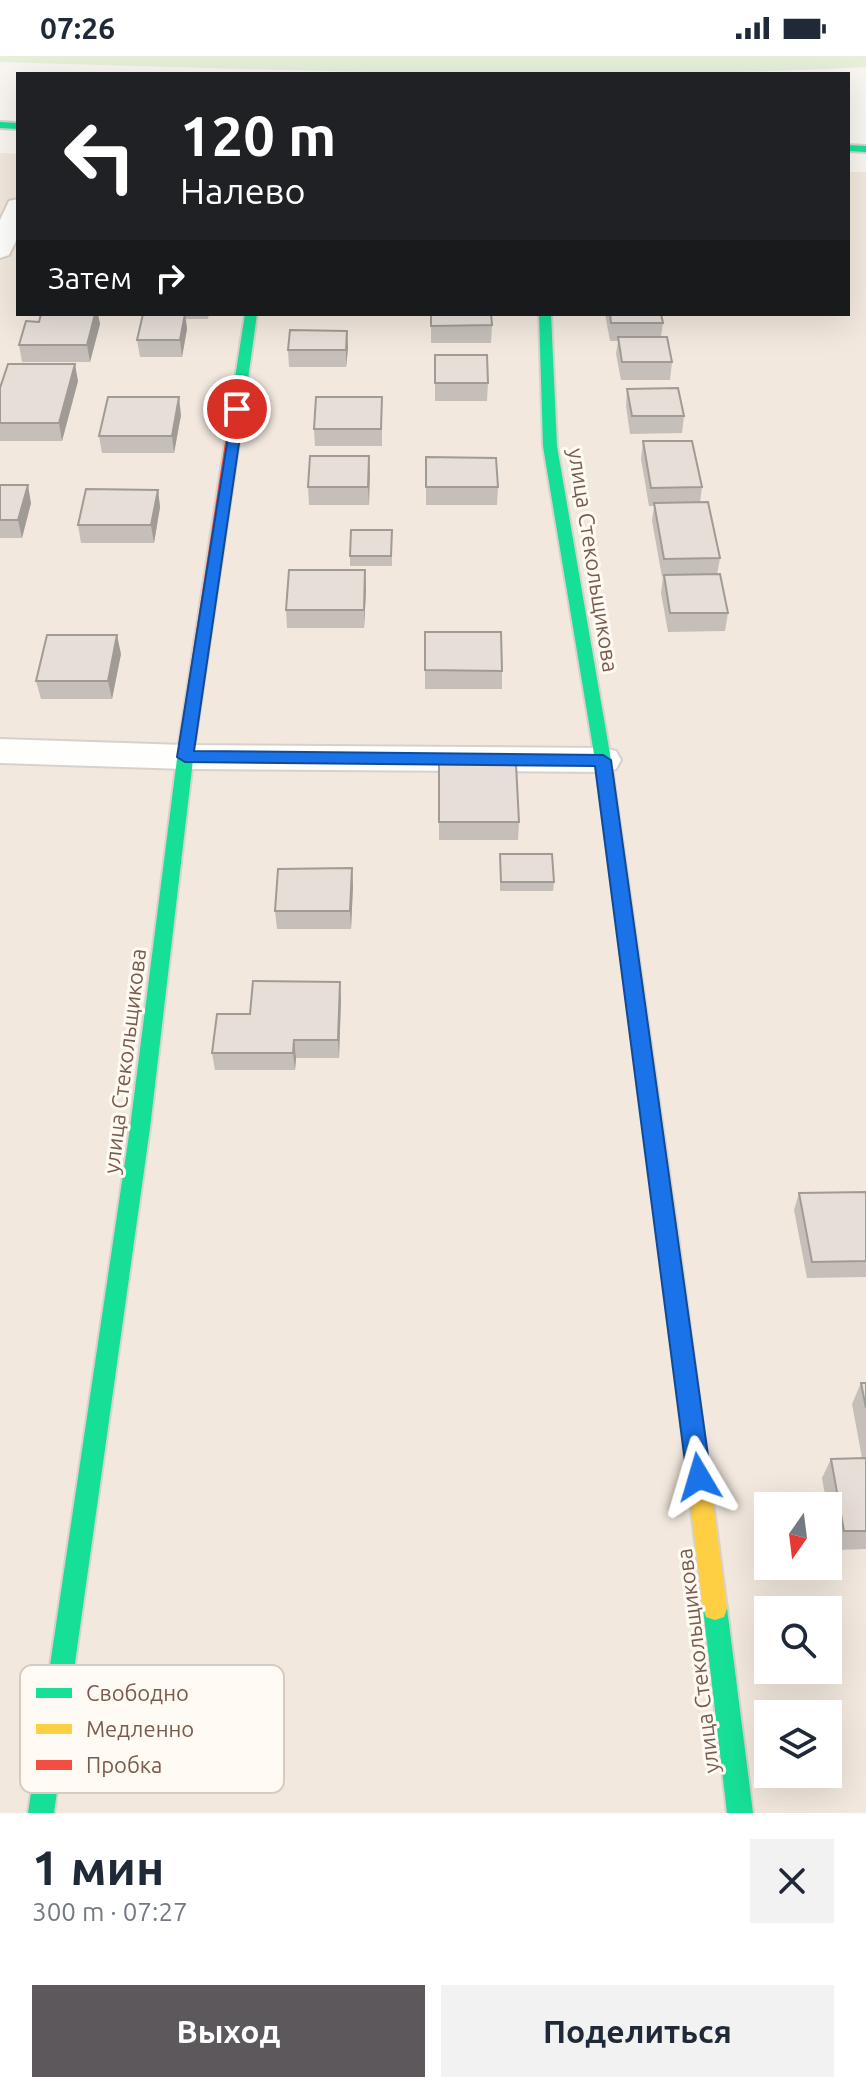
<!DOCTYPE html>
<html lang="ru">
<meta charset="utf-8">
<style>
:root{--surface:#fff;--page:#f2f2f3;--text:#1f2937;--muted:#747a83;--accent:#5c585b}
body{margin:0;font-family:Ubuntu,sans-serif;background:var(--page);color:var(--text);height:100vh;display:flex;flex-direction:column;font-size:30px;white-space:nowrap}
*{box-sizing:border-box;margin:0}
p{font-size:26px;color:var(--muted)}
.icon{flex:none;width:44px;height:44px;fill:none;stroke:currentColor;stroke-width:2;stroke-linecap:round;stroke-linejoin:round}
.map{position:relative;height:1757px;overflow:hidden}
.details{display:flex;flex-direction:column;background:var(--surface);flex:1}
.details>*{flex:none}
.guide{position:absolute;left:16px;top:16px;width:834px;height:244px;border-radius:0px;box-shadow:0 8px 32px #0002;background:#202124;color:#fff;overflow:hidden}
.needle{width:52px;rotate:194deg}
.buttons{position:absolute;left:754px;top:1436px;display:grid;gap:16px}
.buttons a{display:grid;place-items:center;width:88px;height:88px;border-radius:0px;background:var(--surface);box-shadow:0 8px 32px #0002;font-size:40px}
.pin{position:absolute;display:grid;place-items:center;width:68px;height:68px;color:#fff;margin:-34px;border:4px solid #fff;border-radius:50%;box-shadow:0 2px 8px #0007}
.me{position:absolute;width:88px;margin:-44px;rotate:353deg;stroke-linejoin:round;filter:drop-shadow(0 0 6px #0008)}
.turn{display:flex;align-items:center;gap:28px;height:168px;padding:0 32px;font-size:36px}
.turn .icon{width:104px;height:104px;stroke-width:2.5}
.turn b{display:block;font-size:56px;line-height:68px}
.then{display:flex;align-items:center;height:76px;padding:0 32px;background:#0003;gap:16px;font-size:30px}
.round{display:grid;place-items:center;flex:none;width:84px;height:84px;border-radius:0px;background:var(--page)}
.headline{display:flex;align-items:center;justify-content:space-between;height:136px;padding:0 32px}
h1{font-size:48px;font-weight:700;line-height:60px}
.button{display:flex;gap:16px;margin-top:auto;padding:16px 32px}
.button a{flex:1;height:92px;border-radius:0px;background:var(--accent);color:#fff;font-size:32px;font-weight:700;line-height:92px;text-align:center}
.button a+a{background:var(--page);color:var(--text)}
.status{display:flex;justify-content:space-between;align-items:center;height:56px;padding:0 40px;background:var(--surface);direction:ltr}
.status svg{height:22px;fill:currentColor}
.map>svg:first-child{display:block}
</style>
<div class="status"><b>07:26</b><svg viewBox="0 0 49 12"><path d="M0 12V9h3v3zM5 12V6h3v6zM10 12V3h3v9zM15 12V0h3v12zM26 1h20v11H26zM47 4h2v5h-2z"/></svg></div>
<div class="map">
<svg width="866" height="1757" viewBox="0 0 866 1757">
<rect width="100%" height="100%" fill="#f9f5f0"/>
<path fill="#f2e8de" fill-rule="evenodd" d="M0 97 18 98V258H848V116H866V1757H0ZM768 1450H828V1510H768ZM768 1554H828V1614H768ZM768 1658H828V1718H768Z"/>
<path fill="#e7f0db" d="M0 0H866V11C577 26 289 14 0 6Z"/>
<g fill="none" stroke-linecap="round" stroke-linejoin="round">
<defs>
<path id="street" d="M18 143V181L9 199 0 202V164L9 145Z
M0 683 185 689 603 692 616 695 621 704 616 713 603 716 185 713 0 707Z"/>
<path id="fast" d="M0 66 18 67V73L0 72Z
M848 89 866 90V96L848 95Z
M245 258H257L241 373 234 377 227 373Z
M539 258H551L557 390 611 704 679 1187 676 1194 669 1196 662 1194 659 1187 595 704 543 390Z
M187 682 195 687 150 1072 54 1757H28L130 1072 179 687Z
M715 1540 724 1543 727 1552 753 1757H727L703 1552 706 1543Z"/>
<path id="slow" d="M669 1178 676 1180 679 1187 727 1552 724 1561 715 1564 706 1561 703 1552 659 1187 662 1180Z"/>
<path id="jam" d="M234 369 241 373 195 687 187 692 179 687 227 373Z"/>
</defs>
<use href="#street" stroke="#d7d1cb" stroke-width="4"/>
<use href="#fast" stroke="#d9d2cb" stroke-width="4"/>
<use href="#slow" stroke="#d9d2cb" stroke-width="4"/>
<use href="#jam" stroke="#d9d2cb" stroke-width="4"/>
<use href="#street" fill="#fefefd" fill-rule="evenodd"/>
<use href="#fast" fill="#16e098" fill-rule="evenodd"/>
<use href="#slow" fill="#ffcf43" fill-rule="evenodd"/>
<use href="#jam" fill="#f24e42" fill-rule="evenodd"/>
</g>
<path fill="#c6bfb9" d="M41 258H98L100 268 90 306H22L19 289 39 266Z
M143 258H209L208 263H186L187 273 182 301H140L137 284Z
M431 258 492 269 491 287H431Z
M605 258H661L663 267 661 281 672 306 670 324H621L616 298 618 285H610Z
M347 275 348 292 346 311H289L288 294Z
M435 299 488 327 487 345H435Z
M78 325 62 385H0V332Z
M627 333 684 360 682 377 630 378 626 350Z
M382 341V390H315L314 373Z
M181 359 174 397H102L99 380Z
M643 385 702 431 700 447 720 502 717 519 728 557 725 575 668 576 661 537 663 520 662 521 652 465 654 450H649L641 403Z
M369 400V449H309L308 431Z
M426 401 498 431 497 449H426Z
M0 429 31 447 22 482H0Z
M158 434 160 451 154 487H81L78 469Z
M392 474V510H350V500Z
M366 532 364 572H287L286 554Z
M425 576 502 615V633H425Z
M121 598 112 643H41L36 625Z
M439 708 519 766 518 784H439Z
M500 798 554 826 553 835H500Z
M352 812 353 830 351 873H277L275 855Z
M341 943 339 1002H296L295 1014H215L212 997 250 958Z
M866 1136V1221L807 1222 794 1154 799 1137Z
M861 1327H866V1493L835 1494 822 1422 831 1403 862 1402 852 1348Z"/>
<path fill="#a19b96" d="M95 258H98L100 268 90 306 87 289Z
M185 258 187 273 182 301 180 284Z
M347 275 348 292 346 311V294Z
M75 308 78 325 62 385 59 367Z
M179 341 181 359 174 397 172 380Z
M369 400 370 418 369 449 368 431Z
M28 429 31 447 22 482 18 464Z
M158 434 160 451 154 487 151 469Z
M365 514 366 532 364 572V554Z
M117 579 121 598 112 643 108 625Z
M352 812 353 830 351 873 350 855Z
M340 926 341 943 339 1002 338 984Z
M294 984 296 1002 295 1014 293 997Z"/>
<path fill="#e6ded7" stroke="#a19b96" stroke-width="2" d="M41 258H95L87 289H19L26 265 39 266Z
M143 258H185L180 284H137Z
M431 258H491L492 269 431 270Z
M610 258H661L663 267H611Z
M290 274 347 275 346 294H288Z
M618 281H667L672 306H622Z
M435 299H487L488 327H435Z
M8 308H75L59 367H0V332Z
M678 332 684 360H632L627 333Z
M108 341H179L172 380H99Z
M316 341H382L381 373H314Z
M643 385H692L702 431 651 432Z
M310 400H369L368 431H308Z
M426 401 496 402 498 431H426Z
M0 429H28L18 464H0Z
M86 433 158 434 151 469H78Z
M708 446 720 502 664 503 654 447Z
M351 474H392L391 500H350Z
M289 514H365L364 554H286Z
M720 518 728 557H670L664 519Z
M425 576H501L502 615 425 614Z
M47 579H117L108 625H36Z
M439 708H516L519 766H439Z
M500 798H552L554 826H501Z
M352 812 350 855H275L278 813Z
M253 925 340 926 338 984H294L293 997H212L217 958H250Z
M866 1136V1205L812 1206 799 1137Z
M861 1327H866V1352Z
M866 1402V1475H844L831 1403Z"/>
<path fill="#1a73e8" stroke="#114b97" stroke-width="2" d="M233 350 244 353 194 695 603 699 611 704 711 1421 707 1429 699 1432 691 1429 687 1421 595 710 185 706 177 701Z"/>
<g text-anchor="middle" dominant-baseline="central" stroke-width="6" stroke-linejoin="round" paint-order="stroke">
<g font-size="22" fill="#7a5c4d" stroke="#fffaf3">
<text transform="translate(594 504) rotate(81)">улица Стекольщикова</text>
<text transform="translate(124 1005) rotate(-83)">улица Стекольщикова</text>
<text transform="translate(697 1605) rotate(-97)">улица Стекольщикова</text>
</g>
</g>
<rect x="20" y="1609" width="264" height="128" rx="12" fill="#fffaf3" stroke="#d7cbc1" stroke-width="2"/>
<rect x="36" y="1632" width="36" height="10" fill="#16e098"/>
<rect x="36" y="1668" width="36" height="10" fill="#ffcf43"/>
<rect x="36" y="1704" width="36" height="10" fill="#f24e42"/>
<g font-size="22" fill="#7a5c4d">
<text x="86" y="1645">Свободно</text>
<text x="86" y="1681">Медленно</text>
<text x="86" y="1717">Пробка</text>
</g>
</svg>
<div class="buttons">
<a><svg class="needle" viewBox="-14 -14 28 28"><path d="M0-13l5 13h-10z" fill="#e53935"/><path d="M0 13l5-13h-10z" fill="#747a83"/></svg></a>
<a><svg class="icon" aria-label="search" viewBox="0 0 24 24"><circle cx="10" cy="10" r="6"/><path d="M15 15l6 6"/></svg></a>
<a><svg class="icon" aria-label="layers" viewBox="0 0 24 24"><path d="M12 4l9 5-9 5-9-5zM3 14l9 5 9-5"/></svg></a>
</div>
<div class="pin" style="left:237px;top:353px;background:#d93025"><svg class="icon" aria-label="arrive" viewBox="0 0 24 24"><path d="M6 21V4h12l-3 4 3 4H6"/></svg></div>
<svg class="me" style="left:699px;top:1421px" viewBox="-20 -20 40 40"><path d="M0-17L14 15 0 8-14 15z" fill="#1a73e8" stroke="#fff" stroke-width="4"/></svg>
<div class="guide">
<div class="turn"><svg class="icon" aria-label="left" viewBox="0 0 24 24"><path d="M17 20v-9H6M10 6l-5 5 5 5"/></svg><div><b>120 m</b>Налево</div></div>
<div class="then">Затем<svg class="icon" aria-label="right" viewBox="0 0 24 24"><path d="M7 20v-9h11M14 6l5 5-5 5"/></svg></div>
</div>
</div>
<section class="details">
<div class="headline"><div><h1>1 мин</h1><p>300 m · 07:27</p></div><a class="round"><svg class="icon" aria-label="close" viewBox="0 0 24 24"><path d="M6 6l12 12M18 6L6 18"/></svg></a></div>
<div class="button"><a>Выход</a><a>Поделиться</a></div>
</section>
